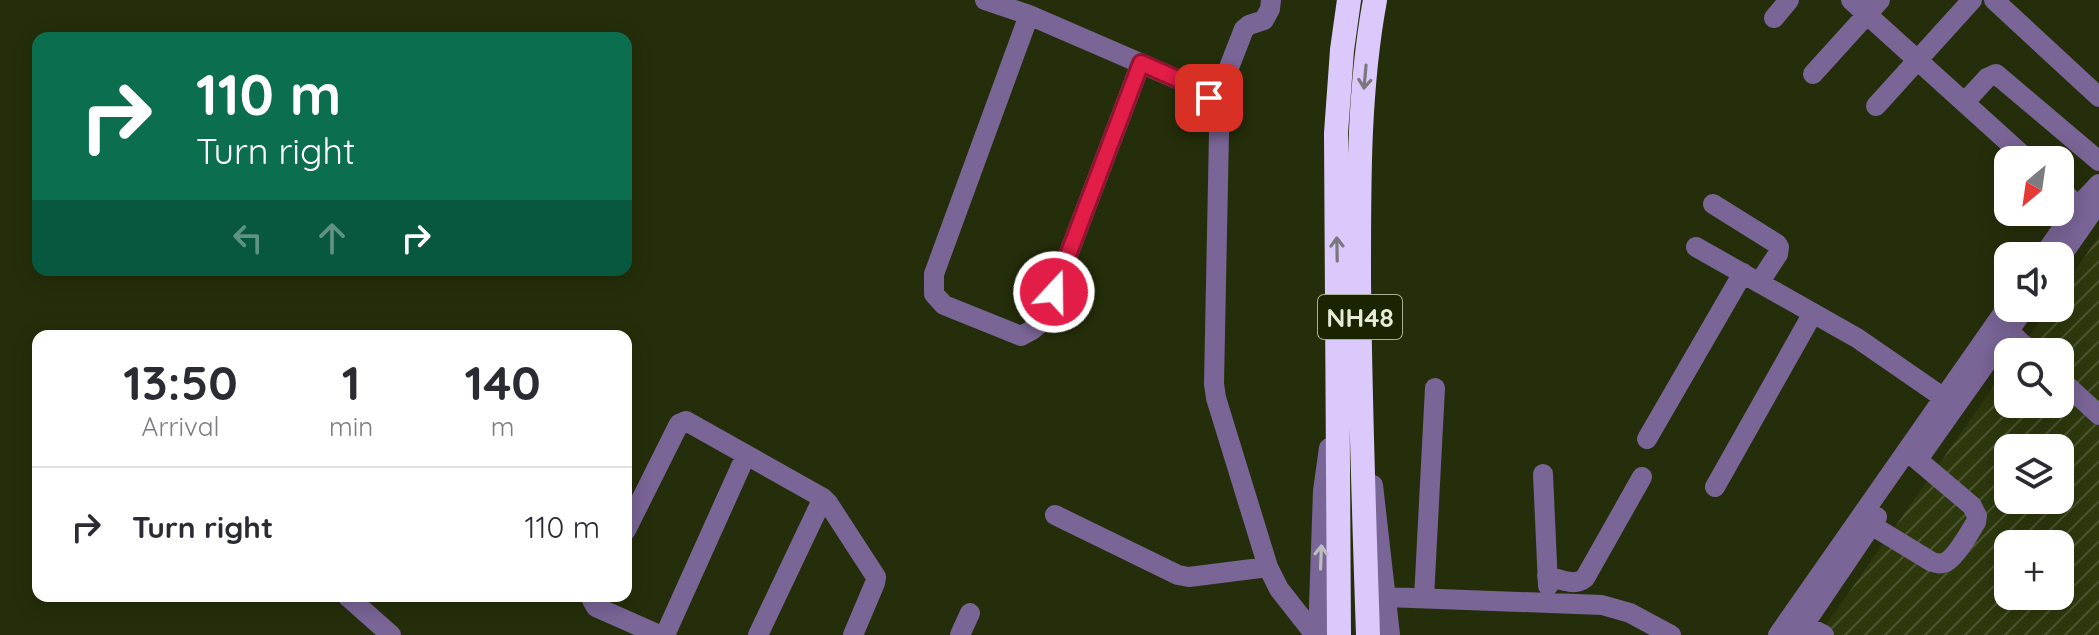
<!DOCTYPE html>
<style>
:root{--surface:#fff;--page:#f7f7f7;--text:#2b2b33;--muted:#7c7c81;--line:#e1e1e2}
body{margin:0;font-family:Quicksand,sans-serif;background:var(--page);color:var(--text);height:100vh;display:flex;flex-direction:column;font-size:30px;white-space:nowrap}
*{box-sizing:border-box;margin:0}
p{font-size:26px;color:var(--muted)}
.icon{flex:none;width:44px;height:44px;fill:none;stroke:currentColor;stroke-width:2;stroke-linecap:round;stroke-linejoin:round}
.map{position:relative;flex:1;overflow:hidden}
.side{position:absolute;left:32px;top:330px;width:600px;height:272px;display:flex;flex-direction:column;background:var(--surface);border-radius:16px;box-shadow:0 4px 20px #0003}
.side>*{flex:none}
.guide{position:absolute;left:32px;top:32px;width:600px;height:244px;border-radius:16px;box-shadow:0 4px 20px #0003;background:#0b6e4f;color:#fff;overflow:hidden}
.needle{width:52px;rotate:209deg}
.buttons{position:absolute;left:1994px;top:146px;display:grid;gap:16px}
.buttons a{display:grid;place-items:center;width:80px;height:80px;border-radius:16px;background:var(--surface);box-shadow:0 4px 20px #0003;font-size:40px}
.pin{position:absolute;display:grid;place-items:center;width:68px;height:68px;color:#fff;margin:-34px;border-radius:16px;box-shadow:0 4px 12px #0006}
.me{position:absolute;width:88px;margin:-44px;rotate:21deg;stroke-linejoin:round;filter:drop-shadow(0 0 6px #0008)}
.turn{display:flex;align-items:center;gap:28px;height:168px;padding:0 32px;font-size:36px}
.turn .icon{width:104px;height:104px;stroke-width:2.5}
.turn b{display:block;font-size:56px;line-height:68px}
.lanes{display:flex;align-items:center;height:76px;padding:0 32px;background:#0003;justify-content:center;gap:40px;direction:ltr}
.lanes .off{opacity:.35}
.eta{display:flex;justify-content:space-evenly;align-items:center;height:136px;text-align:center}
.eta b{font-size:48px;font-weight:800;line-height:56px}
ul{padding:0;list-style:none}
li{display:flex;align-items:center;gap:24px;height:120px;padding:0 32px;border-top:2px solid var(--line)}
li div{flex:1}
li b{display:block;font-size:30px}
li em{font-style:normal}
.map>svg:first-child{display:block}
</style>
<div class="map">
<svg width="2099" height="635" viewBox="0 0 2099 635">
<defs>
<pattern id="industrial-furrows" width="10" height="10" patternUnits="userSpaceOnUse" patternTransform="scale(2)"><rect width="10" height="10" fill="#2d390d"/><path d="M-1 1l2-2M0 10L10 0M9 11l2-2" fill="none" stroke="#4b5630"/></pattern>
</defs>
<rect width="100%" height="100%" fill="#252e0a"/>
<path fill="url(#industrial-furrows)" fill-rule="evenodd" d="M2099 236V635H1819L2008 366V404H2060V352H2018L2049 308H2060V292ZM2008 448H2060V500H2008ZM2008 544H2060V596H2008Z"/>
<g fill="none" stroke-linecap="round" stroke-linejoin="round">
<path stroke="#7a6597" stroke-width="20" d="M985 0 1029 15 1193 86 1214 106 1219 132 1214 384 1216 398 1268 567 1279 589 1315 635
M1851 0 2028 160
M1994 0 2099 97
M1029 15 934 274V294L944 305 1021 336 1032 330 1043 321 1141 63
M1774 18 1789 0
M1813 74 1880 0
M1965 102 1987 78 1996 74 2099 161
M1214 106 1244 29 1249 25 1264 20 1270 9 1271 0
M1876 106 1972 0
M2060 189 2078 206
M1713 204 1777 244 1779 247 1778 254 1759 283
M1696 247 1857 338 1944 398
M2043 256 2078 206 2099 184
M2060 258 2090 215 2099 197
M1999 322 2031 352
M2060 379 2099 415
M1647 439 1743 273
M1921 455 2025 308
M1543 474 1548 586
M1373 485 1390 635
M1715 487 1813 313
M1055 515 1178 575 1189 577 1268 567
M1863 520 1932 562C1938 563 1940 565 1946 562 1956 557 1970 532 1976 522L1977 516 1972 506 1907 451
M626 530 679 424 686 421 823 498 828 503 876 577 875 583 853 635
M1547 576C1560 579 1574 587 1585 578L1642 477
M347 596 391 635
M593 596 592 600 596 607 659 635
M1386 597 1602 605 1630 613 1671 635
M1424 598 1435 388
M1792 619 1824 635
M665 635 746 455
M758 635 823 498
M960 635 970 613
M1318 635 1323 491 1329 448
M1778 635 2008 306
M1797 635 1877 517"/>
<path stroke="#dcc9fb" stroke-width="24" d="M1339 635 1336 133 1342 50 1349 0
M1368 635C1364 517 1360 399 1359 280 1359 187 1358 92 1375 0"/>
</g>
<defs><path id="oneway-shaft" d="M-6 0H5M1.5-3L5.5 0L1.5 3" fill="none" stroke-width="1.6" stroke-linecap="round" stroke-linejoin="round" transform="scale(2)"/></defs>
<g stroke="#7c767e">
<use href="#oneway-shaft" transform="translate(1365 77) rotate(95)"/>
<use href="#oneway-shaft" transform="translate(1337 249) rotate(-91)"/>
</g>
<use stroke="#bfbcc0" href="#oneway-shaft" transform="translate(1321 557) rotate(-88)"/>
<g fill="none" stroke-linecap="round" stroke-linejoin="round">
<defs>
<path id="route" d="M1054 292 1141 63 1193 86 1209 98"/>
</defs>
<use href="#route" stroke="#92132f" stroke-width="20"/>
<use href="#route" stroke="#e11d48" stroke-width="14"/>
</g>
<g text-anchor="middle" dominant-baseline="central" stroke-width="8" stroke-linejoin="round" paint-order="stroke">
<rect fill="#1b2401" stroke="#a8af96" stroke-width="2" x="1318" y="295" width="84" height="44" rx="6"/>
<g font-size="26" font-weight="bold" fill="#e4ebd6">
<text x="1360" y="317">NH48</text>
</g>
</g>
</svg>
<div class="buttons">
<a><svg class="needle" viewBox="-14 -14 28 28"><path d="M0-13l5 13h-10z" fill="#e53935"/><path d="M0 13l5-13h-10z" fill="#7c7c81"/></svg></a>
<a><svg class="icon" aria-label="sound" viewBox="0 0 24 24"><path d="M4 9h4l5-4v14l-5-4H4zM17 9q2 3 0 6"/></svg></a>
<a><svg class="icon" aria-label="search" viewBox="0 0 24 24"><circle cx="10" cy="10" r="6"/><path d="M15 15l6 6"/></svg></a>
<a><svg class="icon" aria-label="layers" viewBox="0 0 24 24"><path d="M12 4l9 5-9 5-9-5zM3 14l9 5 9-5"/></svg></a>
<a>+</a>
</div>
<div class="pin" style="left:1209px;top:98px;background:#d93025"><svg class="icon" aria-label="arrive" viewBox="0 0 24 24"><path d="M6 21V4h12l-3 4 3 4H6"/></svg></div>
<svg class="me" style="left:1054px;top:292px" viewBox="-20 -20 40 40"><circle r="17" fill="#e11d48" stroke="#fff" stroke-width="3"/><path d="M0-11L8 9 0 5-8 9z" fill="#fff"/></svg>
<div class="guide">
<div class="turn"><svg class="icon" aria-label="right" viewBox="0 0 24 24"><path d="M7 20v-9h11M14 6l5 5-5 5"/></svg><div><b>110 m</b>Turn right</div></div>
<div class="lanes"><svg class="icon off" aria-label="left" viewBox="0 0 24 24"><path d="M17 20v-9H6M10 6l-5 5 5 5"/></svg><svg class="icon off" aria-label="ahead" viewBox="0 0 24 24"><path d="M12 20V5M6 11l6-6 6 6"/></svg><svg class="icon" aria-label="right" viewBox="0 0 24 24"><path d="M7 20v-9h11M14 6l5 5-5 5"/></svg></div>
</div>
<section class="side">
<div class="eta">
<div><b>13:50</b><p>Arrival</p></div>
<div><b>1</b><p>min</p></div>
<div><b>140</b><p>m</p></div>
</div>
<ul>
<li><svg class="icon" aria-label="right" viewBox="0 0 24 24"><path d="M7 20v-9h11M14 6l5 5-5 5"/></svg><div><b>Turn right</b></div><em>110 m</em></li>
</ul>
</section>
</div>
